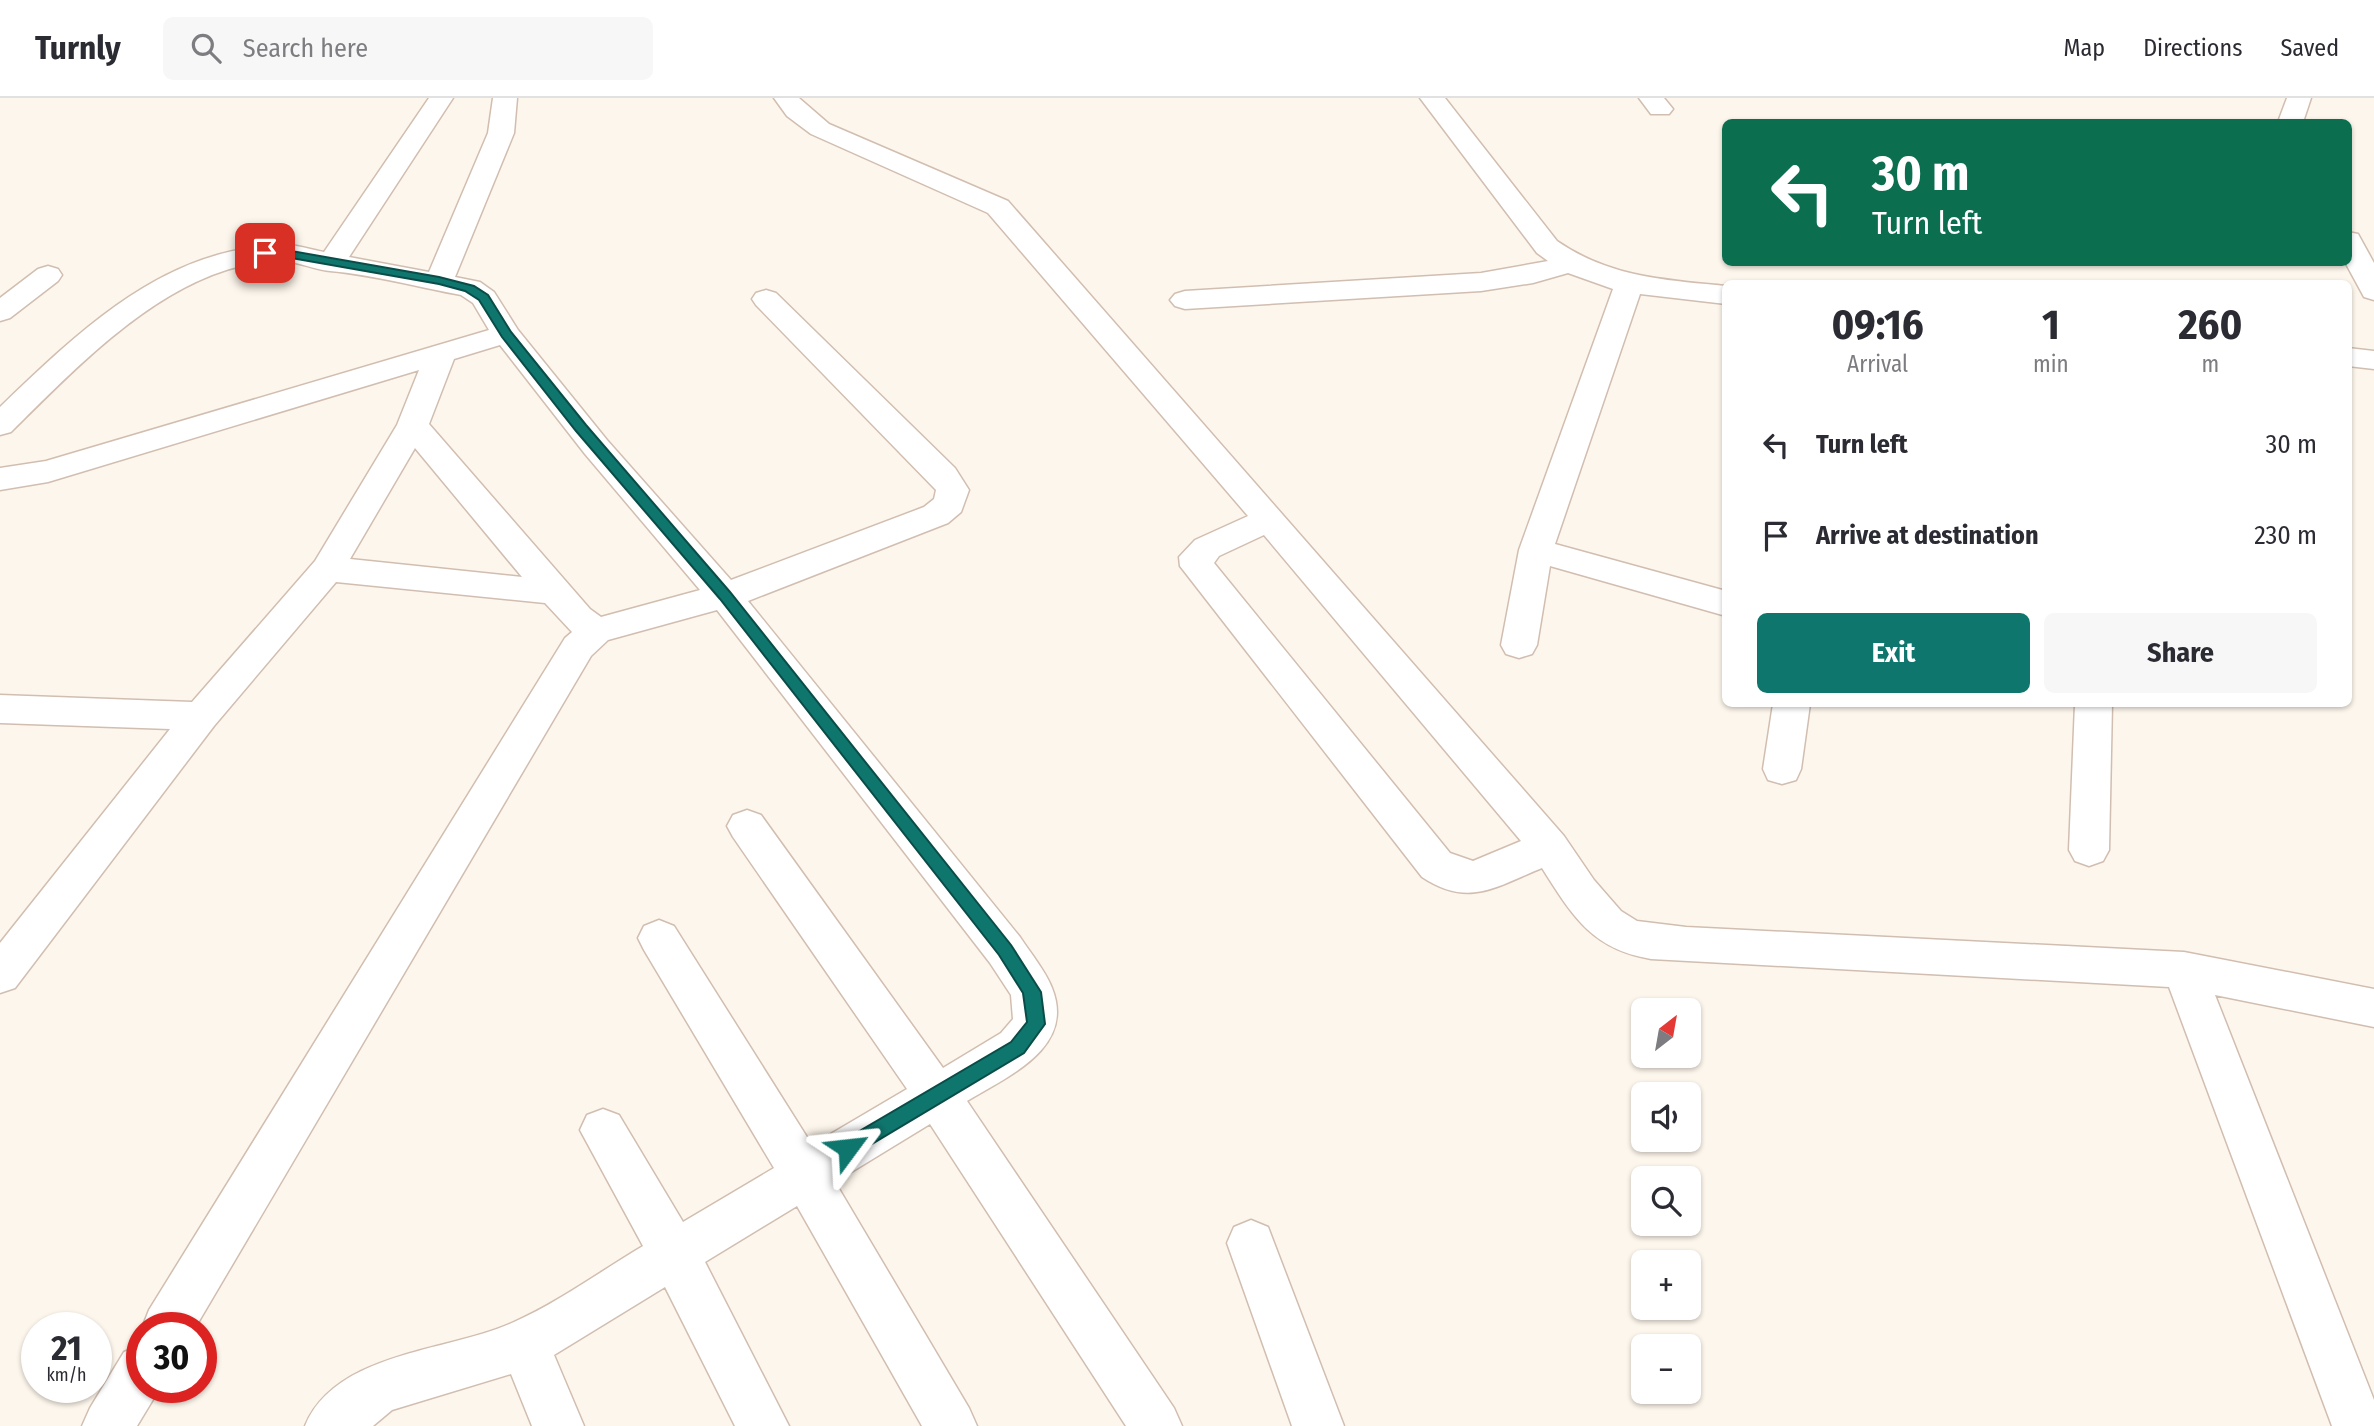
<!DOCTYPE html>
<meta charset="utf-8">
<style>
:root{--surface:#fff;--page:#f7f7f7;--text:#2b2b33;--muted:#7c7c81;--line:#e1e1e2;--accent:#0f766e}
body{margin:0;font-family:"Fira Sans Condensed",sans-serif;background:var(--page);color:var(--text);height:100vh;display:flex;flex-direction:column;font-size:26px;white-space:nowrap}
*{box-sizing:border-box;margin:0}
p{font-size:23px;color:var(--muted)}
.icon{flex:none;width:38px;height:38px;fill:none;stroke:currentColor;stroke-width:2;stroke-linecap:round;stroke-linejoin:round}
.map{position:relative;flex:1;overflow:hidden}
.side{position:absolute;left:1722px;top:182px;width:630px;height:427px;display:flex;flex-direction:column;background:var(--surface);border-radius:10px;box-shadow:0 2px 5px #0004}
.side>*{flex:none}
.top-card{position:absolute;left:1722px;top:21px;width:630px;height:147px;border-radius:10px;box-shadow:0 2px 5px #0004;background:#0b6e4f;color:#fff;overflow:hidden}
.needle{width:46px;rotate:31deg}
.tools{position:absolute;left:1631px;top:900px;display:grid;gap:14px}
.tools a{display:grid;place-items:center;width:70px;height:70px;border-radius:10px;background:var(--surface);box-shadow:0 2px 5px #0004;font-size:35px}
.speed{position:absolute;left:21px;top:1214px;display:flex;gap:14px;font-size:35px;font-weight:700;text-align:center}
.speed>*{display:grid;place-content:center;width:91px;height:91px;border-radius:50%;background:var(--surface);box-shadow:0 2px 5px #0004;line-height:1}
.speed small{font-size:18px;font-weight:400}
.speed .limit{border:10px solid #d22;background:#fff;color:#111}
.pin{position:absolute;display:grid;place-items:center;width:60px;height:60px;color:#fff;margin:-30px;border-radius:14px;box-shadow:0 4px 10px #0006}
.me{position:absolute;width:77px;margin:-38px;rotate:60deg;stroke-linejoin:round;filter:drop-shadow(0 0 5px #0008)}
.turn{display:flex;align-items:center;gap:24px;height:147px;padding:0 35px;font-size:32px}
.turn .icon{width:91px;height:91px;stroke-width:2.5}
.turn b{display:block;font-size:49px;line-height:60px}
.eta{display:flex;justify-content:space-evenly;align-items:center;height:119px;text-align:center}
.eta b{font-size:42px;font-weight:700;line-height:49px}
.action{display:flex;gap:14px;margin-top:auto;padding:14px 35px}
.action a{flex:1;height:80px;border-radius:10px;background:var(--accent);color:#fff;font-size:28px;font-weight:700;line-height:80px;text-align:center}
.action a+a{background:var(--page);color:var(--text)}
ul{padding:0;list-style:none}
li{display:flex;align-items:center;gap:21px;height:91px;padding:0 35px}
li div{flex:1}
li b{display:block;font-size:26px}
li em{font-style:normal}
header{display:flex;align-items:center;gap:42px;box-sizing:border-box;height:98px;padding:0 35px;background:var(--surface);border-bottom:2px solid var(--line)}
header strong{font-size:33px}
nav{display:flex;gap:38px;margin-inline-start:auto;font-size:24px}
.search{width:490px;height:63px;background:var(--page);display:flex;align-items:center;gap:18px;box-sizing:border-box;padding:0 24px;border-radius:10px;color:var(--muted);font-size:26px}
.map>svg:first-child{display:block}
</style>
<header>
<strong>Turnly</strong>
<div class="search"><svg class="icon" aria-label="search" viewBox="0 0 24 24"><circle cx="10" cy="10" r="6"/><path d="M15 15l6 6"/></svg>Search here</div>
<nav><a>Map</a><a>Directions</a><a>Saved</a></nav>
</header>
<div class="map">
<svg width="2374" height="1328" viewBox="0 0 2374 1328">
<rect width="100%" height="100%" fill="#fdf6ec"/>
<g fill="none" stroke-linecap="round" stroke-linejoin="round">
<defs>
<path id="minor" d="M429 0H453L349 159 429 174 488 35 493 0H517L514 35 455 179 480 184 494 194 518 232 607 342 731 482 924 409 934 401 936 392 756 207 752 201 756 195 766 192 776 195 955 370 969 392 961 414 948 425 748 503 1020 839C1031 856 1045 872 1052 890 1076 950 1008 978 967 1003L1174 1310 1182 1328H1126L930 1026 835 1084 969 1310 977 1328H922L797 1108 705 1164 789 1328H735L665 1189 554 1257 584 1328H532L511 1276 392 1312 373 1328H305C336 1253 450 1254 514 1224 559 1204 601 1173 643 1148L580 1032 587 1017 603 1011 619 1017 683 1124 774 1070 644 852 638 840 644 828 659 822 674 828 812 1047 907 991 733 739 727 728 733 717 747 712 761 717 943 970 1001 935 1013 921 1011 897 990 865 717 512 608 542 591 558 195 1230H142L149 1212 565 540 572 534 545 505 336 484 214 628 15 890 0 895V845L170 631 0 625V597L192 604 315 463 397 327 419 272 48 384 0 392V370L46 363 489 232 473 205 461 197C418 189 374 177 330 173 314 172 296 162 279 163 174 165 80 266 11 334L0 337V309C70 242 149 164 250 150 260 148 272 145 282 146 296 147 310 151 324 154ZM500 247 585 356 700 492 601 519 590 511 429 326 454 261ZM415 350 522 479 350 461Z
M774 0H799L829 26 1008 103 1564 738 1594 782 1621 813 1637 823 1686 829 2184 854 2374 891V929L2215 897 2374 1302V1328H2332L2169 889 1651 861C1591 851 1572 817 1542 770 1495 789 1469 810 1422 779L1180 468 1179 459 1195 442 1248 418 988 115 811 36 787 18ZM1264 437 1521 743 1473 763 1450 755 1214 465 1219 458Z
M1420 0H1445L1557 143C1609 179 1664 182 1726 188V206L1640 196 1555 446 1726 493V518L1550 468 1537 547 1532 556 1519 560 1506 556 1501 547 1519 452 1613 191 1568 175 1533 185 1481 193 1185 211 1175 208 1170 202 1175 196 1185 193 1481 175 1548 163 1537 155Z
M1639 0H1664L1673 11 1669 16H1651Z
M2287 0H2311L2303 24H2278Z
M2348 134 2358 136 2374 165V202L2364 199 2345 164H2348Z
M48 168 58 171 62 177 58 183 10 220 0 223V200L38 171Z
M2348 250 2374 253V271L2348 268Z
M1773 606H1810L1801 671 1796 682 1782 686 1768 682 1763 671Z
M2075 606H2112L2109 752 2103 763 2089 768 2075 763 2069 752Z
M1251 1122 1268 1129 1344 1328H1292L1227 1145 1234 1129Z
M142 1247V1290H160L137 1328H82L90 1310 124 1254Z"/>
</defs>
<use href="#minor" stroke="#d1beb0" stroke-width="3"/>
<use href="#minor" fill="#fff" fill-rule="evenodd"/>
</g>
<path fill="#0f766e" stroke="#0a4d48" stroke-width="2" d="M265 151H280L439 179 474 188 488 197 511 234 586 327 730 494 1011 847 1041 894 1045 926 1024 955 855 1056 848 1059 841 1056 839 1050 841 1044 1011 944 1027 924 1023 895 999 857 720 501 576 333 502 239 479 202 465 193 439 186 280 158 261 157V152Z"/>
</svg>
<div class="tools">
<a><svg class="needle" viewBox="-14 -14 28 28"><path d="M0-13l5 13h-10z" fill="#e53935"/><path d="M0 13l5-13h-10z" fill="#7c7c81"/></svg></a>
<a><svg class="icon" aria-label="sound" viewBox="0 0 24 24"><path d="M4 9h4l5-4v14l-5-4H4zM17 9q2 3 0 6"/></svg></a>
<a><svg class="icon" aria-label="search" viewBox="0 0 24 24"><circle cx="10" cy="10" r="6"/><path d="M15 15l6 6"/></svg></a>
<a>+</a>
<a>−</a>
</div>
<div class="speed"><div>21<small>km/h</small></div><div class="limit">30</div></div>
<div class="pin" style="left:265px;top:155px;background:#d93025"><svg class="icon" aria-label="arrive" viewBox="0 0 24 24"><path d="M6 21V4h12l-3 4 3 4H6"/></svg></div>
<svg class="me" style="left:848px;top:1050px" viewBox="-20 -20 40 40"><path d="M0-17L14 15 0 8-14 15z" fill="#0f766e" stroke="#fff" stroke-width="4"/></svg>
<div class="top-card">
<div class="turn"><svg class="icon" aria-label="left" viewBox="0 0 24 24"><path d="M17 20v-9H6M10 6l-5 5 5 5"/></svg><div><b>30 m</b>Turn left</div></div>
</div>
<section class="side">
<div class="eta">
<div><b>09:16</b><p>Arrival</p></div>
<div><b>1</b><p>min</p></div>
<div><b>260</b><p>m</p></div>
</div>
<ul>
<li><svg class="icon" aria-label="left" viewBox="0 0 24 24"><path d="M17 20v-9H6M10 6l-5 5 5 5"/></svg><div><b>Turn left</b></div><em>30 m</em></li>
<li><svg class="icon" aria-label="arrive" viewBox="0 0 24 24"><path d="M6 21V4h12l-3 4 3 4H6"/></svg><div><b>Arrive at destination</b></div><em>230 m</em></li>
</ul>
<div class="action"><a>Exit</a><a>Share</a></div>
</section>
</div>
